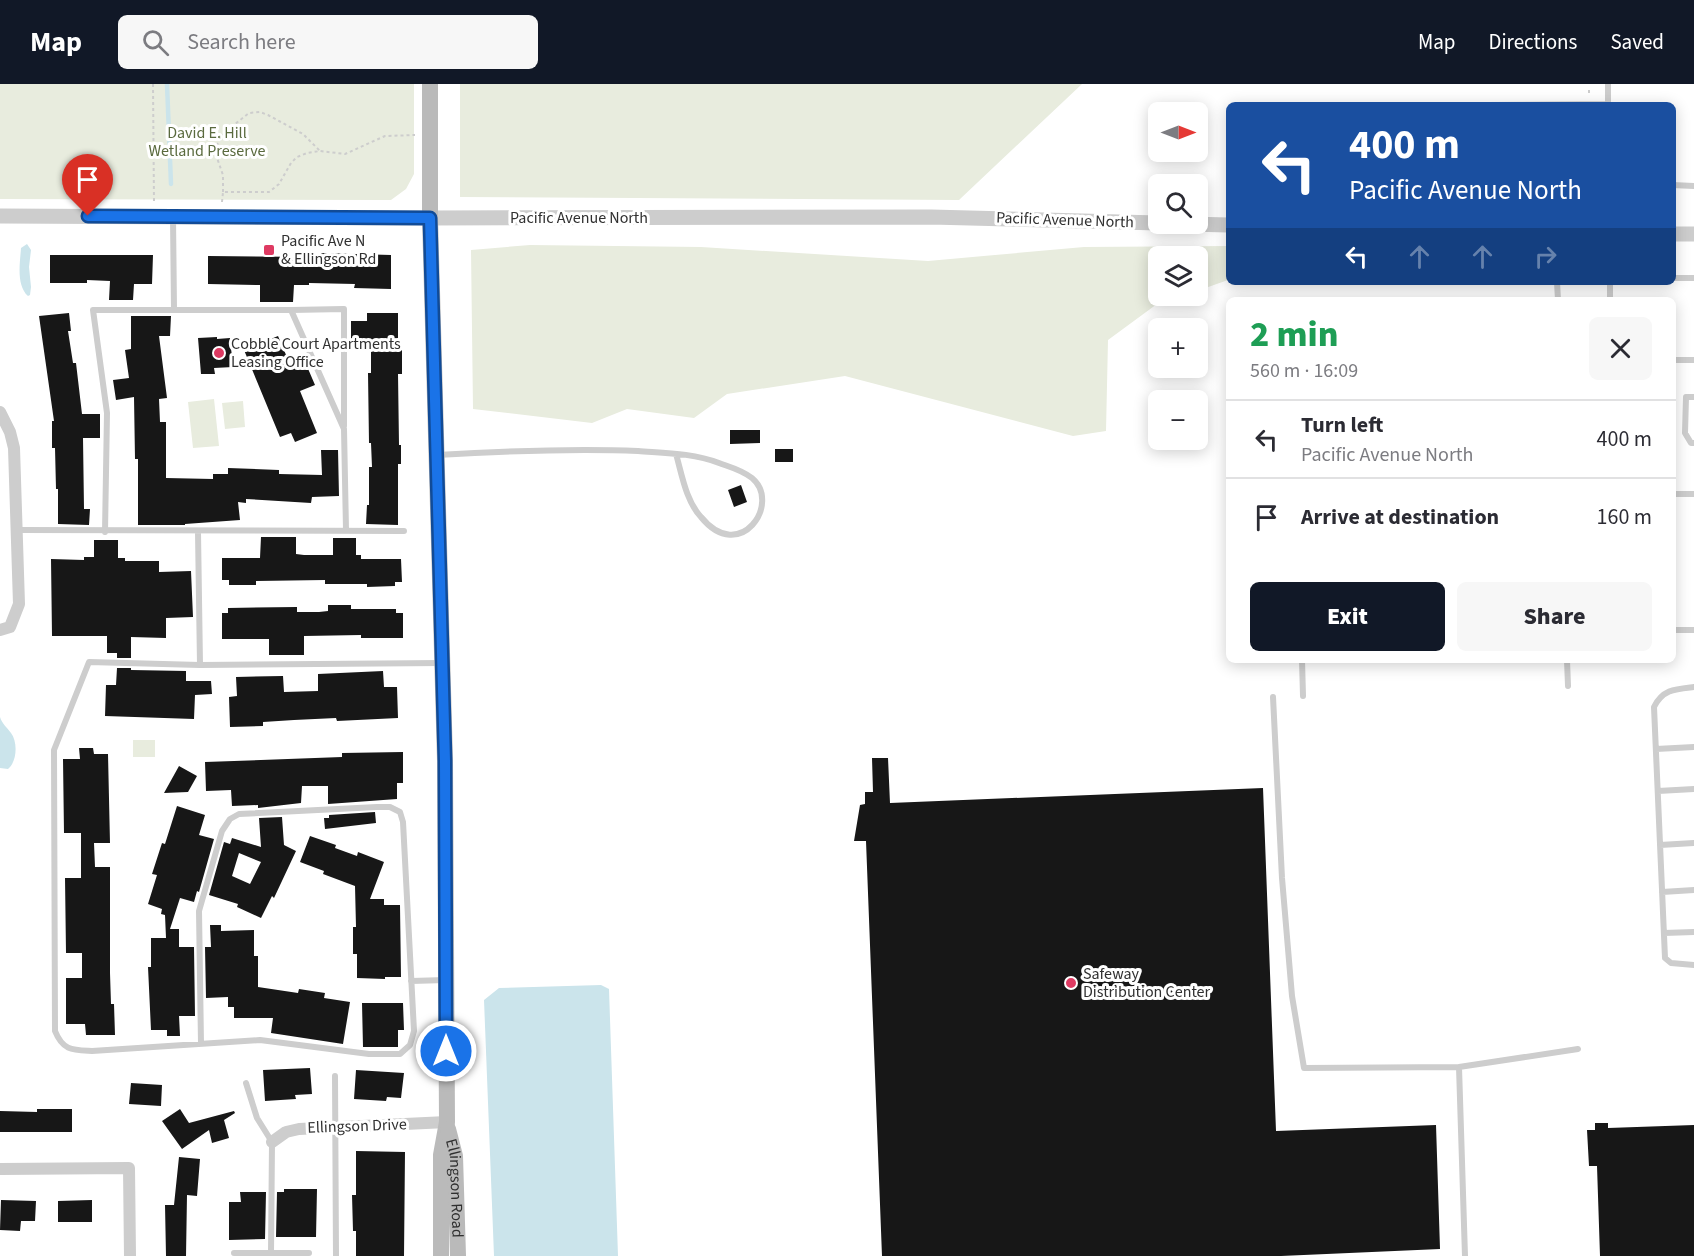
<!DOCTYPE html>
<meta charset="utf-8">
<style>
:root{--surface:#fff;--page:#f7f7f7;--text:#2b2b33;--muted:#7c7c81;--line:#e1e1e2;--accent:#111827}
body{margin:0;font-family:"Source Sans 3",sans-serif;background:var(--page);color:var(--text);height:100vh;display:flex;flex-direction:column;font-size:22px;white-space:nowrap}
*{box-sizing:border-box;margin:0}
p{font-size:20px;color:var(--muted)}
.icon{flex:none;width:33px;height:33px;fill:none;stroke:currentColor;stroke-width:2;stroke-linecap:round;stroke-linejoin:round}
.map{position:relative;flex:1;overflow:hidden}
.panel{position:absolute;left:1226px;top:213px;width:450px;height:366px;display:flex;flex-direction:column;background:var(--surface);border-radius:9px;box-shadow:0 3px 15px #0003}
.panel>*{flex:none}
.guide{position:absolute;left:1226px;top:18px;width:450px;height:183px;border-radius:9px;box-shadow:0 3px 15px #0003;background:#1a4fa0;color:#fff;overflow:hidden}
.needle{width:39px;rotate:90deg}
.buttons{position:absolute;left:1148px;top:18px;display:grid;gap:12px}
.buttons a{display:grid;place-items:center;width:60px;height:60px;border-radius:9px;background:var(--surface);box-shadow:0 3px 15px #0003;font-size:30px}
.pin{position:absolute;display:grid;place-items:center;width:51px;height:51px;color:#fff;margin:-62px -26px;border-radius:50% 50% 50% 0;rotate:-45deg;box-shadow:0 0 6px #0007}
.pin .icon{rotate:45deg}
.me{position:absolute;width:66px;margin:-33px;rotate:0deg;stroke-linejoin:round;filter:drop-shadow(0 0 4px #0008)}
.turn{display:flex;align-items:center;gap:21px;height:126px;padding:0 24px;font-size:27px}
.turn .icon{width:78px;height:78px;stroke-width:2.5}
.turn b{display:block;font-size:42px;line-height:51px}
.lanes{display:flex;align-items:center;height:57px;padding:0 24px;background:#0003;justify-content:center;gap:30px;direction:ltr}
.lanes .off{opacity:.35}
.round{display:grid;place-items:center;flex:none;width:63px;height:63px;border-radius:9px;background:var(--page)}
.head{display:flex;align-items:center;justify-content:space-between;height:102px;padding:0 24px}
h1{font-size:36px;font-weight:800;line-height:45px;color:#1e9e55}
.cta{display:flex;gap:12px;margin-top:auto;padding:12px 24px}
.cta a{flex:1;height:69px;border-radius:9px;background:var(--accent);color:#fff;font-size:24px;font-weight:800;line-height:69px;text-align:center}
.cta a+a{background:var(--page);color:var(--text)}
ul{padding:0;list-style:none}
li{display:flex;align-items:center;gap:18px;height:78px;padding:0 24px;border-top:2px solid var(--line)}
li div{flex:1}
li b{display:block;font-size:22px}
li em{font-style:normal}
header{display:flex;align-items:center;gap:36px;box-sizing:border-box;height:84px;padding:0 30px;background:var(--accent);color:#fff}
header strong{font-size:28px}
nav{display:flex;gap:33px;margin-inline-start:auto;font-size:21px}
.search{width:420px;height:54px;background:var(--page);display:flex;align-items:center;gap:15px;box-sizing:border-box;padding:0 21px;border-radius:9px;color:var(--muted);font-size:22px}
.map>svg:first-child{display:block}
</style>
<header>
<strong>Map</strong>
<div class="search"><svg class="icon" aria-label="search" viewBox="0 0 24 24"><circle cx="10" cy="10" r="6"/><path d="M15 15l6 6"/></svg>Search here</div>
<nav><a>Map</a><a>Directions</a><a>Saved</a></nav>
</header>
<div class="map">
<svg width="1694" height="1172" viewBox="0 0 1694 1172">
<rect width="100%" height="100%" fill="#fff"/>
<path fill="#e8ecde" d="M0 0H414V90L406 105 391 116 0 115Z
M460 0H1082L959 116 460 113Z
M530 161 701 163 928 177 1084 163 1228 162V196L1197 207V172H1158V212H1182L1157 220 1108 256 1106 347 1073 352 845 292 727 310 694 334 627 325 592 339 473 325 471 166Z
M214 315 219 362 193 364 188 318Z
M243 317 245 343 225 345 222 319Z
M133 656H155V673H133Z"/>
<path fill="#cbe4eb" d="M27 160 31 166 29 183 31 203 30 211 28 212C16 201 20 179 21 164Z
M0 633C2 640 7 643 11 649 18 658 17 678 8 685L0 684Z
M601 901 609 905 618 1172H494L484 916 499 904Z"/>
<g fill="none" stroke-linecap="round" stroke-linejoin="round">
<path stroke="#cbe4eb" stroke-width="4.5" d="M167 0 171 100"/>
</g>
<path fill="#171717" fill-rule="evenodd" d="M321 169 391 171V205L354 204 355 200 309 199V201H294L293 218H260V201L208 200V172L321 173Z
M50 171H153L152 200H134L133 216H109L110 197 87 196V199H50Z
M69 229 71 247H68L73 279H76L82 330H100V354H83L84 425H90L89 441 58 440V405H56L55 364H52V337H54L39 232Z
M367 229H398V258H402V290H398L399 361H401V380H398V441L366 440 367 421H369V383H372L371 359H369L368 289H371V259L351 258V237H367Z
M131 232H171L170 252H159L167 314 159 315 160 338H166V394L213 395V390H228V384L279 386V390L322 391 321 366H338L339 412 312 413 311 419 246 415V419L238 418 240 436 185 440V441H138V375H135L134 313 116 316 113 296 129 294 125 266 131 265Z
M278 252 292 285 306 280 315 301 300 307 317 349 295 358 291 349 280 353 244 266Z
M217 253V255L230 254 233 283 214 284 215 290H201L198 254Z
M730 346H760V359L730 360Z
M775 365H793V378H775Z
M741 401 747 418 734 423 728 406Z
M261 453H296V470L304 471H333V454H356V471H361V475H401L402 498H395V502L367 503V500H325V496L256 497V501H229V496H222V474H260Z
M94 456H118V474H125V477H159V488L191 487 193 533 166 534V554L131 553V574H117V569H107V552H52L51 475 84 476V473H94Z
M328 521H351V525H396V529H403V554H361V551L304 552V571H269V555H222V529H228V524L297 523V528H319L328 527Z
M117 584H131V586L186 587V597H211L212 610 195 611 194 635 105 632 106 601H116Z
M383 587 384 603H397L398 634 337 637 336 634 294 636 263 638V642L230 643 229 613 237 612 236 593 283 592 284 608 318 607V590Z
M79 664H93L94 670H108L110 759H94L95 783H110V889L111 920H114L115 951H86L85 940H66V894H82V869H66L65 794H81V749H64L63 675H80Z
M403 668V699H397V715L328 720V702H302L301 719 258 724V721L232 722 231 706 206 707 205 678 342 673V669Z
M872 674H888L890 719 1263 704 1276 1047 1436 1041 1440 1165 1281 1172H882L866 757H854L860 721 865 720V708H873Z
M179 682 197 692 188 708 164 709Z
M177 722 205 731 199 751 214 755 199 808 197 807 194 818 180 814 170 845H179V863H194L195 932H179L180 952H167V946H151L148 883H151V854H166L165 831 161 830 162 825 148 820 157 791 152 790 162 759 165 760Z
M375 728 376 739 325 745 324 734H329V731Z
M282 733 284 761 296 767 274 814 272 812 261 834 237 823 238 820 209 811 224 758 230 760 232 754 261 763 259 734ZM239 769 261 778 250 800 232 792Z
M310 752 336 761 335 764 357 772 358 768 384 778 370 815H384V821H400L401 893H385V895L357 894V870H353V843H356L355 802 323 790 324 787 300 778Z
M210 841H221V847L254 846V872H258V903L298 909 299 905 325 909 324 914 350 918 343 960 271 949 273 934H234V923H228V913L206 914 205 863H211Z
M362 919H403L404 946H398V963H363Z
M310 984 312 1010 295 1011 296 1015 265 1017 263 986Z
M356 986 404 989 401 1014 387 1013 386 1017 354 1015Z
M131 999 162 1001 161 1022 129 1020Z
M37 1025H72V1048H0V1027L37 1028Z
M180 1025 189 1039 234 1027 235 1029 224 1036 229 1054 212 1059 209 1046 182 1065 162 1037Z
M1595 1039H1608V1044L1694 1041V1172H1600L1597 1082H1589L1587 1046H1595Z
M356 1067 405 1068 404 1172H356V1147H353L352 1111H356Z
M179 1073 200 1075 197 1112 187 1111 186 1172H166L165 1121H174Z
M284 1105H317L316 1153H276L277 1108H284Z
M240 1108H266L265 1155 229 1156V1118H241Z
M1 1116 36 1117 35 1137H21L20 1147 0 1146Z
M92 1116V1138H58V1117Z"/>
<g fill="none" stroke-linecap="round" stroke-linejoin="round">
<path stroke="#cdcdcd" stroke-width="2" stroke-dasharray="3 3" stroke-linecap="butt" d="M153 0 154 118
M1589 9V3
M223 108V91L216 71 215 64 225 48 249 29 260 28 268 31 303 50 320 67
M222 118 223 108H269L279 100 291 79 297 73 307 69 320 67 345 70 385 52 415 51"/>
<path stroke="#cdcdcd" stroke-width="6" d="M1487 21 1608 20
M1608 21V0
M1672 101 1694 102
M173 133 174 225
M1672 194H1694
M1557 198 1558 216
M1610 198V216
M291 226 344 225V342
M1672 276H1694
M1694 313H1686L1685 349 1691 359H1694
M437 371C504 367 571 364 638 367 664 369 693 369 719 379 730 383 742 386 752 394 782 419 740 481 701 433 686 417 682 391 676 370
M1672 410H1694
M17 446 404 447
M105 448 107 329 93 226H291L344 345 346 446
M198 448 200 581
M1672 546H1694
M1302 576 1303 612
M1567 576 1568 602
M1694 603C1676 605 1663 605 1654 623L1665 874 1671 879 1694 881
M1273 613 1282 794 1292 912 1304 984 1459 983
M1656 665 1694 663
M1658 707 1694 705
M1660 761 1694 759
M1662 808 1694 806
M1664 849 1694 848
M411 897 446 896
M201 960 199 827 222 747 230 735 239 730 377 723H390L400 728 403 738 414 947 410 961 400 970H369L260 956 92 967C73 966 63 967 55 947L54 666 89 578 200 581 442 579
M335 992 336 1172
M246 999 257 1034 272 1058 271 1169
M234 1169H309
M1465 1172 1459 983 1578 965"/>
<path stroke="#cdcdcd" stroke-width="12" d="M0 328 10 348 14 364 19 520 10 543 0 546
M272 1058 286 1048 299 1045 447 1038
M0 1085 129 1084 130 1172"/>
<path stroke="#cdcdcd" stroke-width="15" d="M0 132 430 134 931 133 1158 139
M1188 140 1228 141
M1672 150H1694"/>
<g stroke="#bababa" stroke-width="16">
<path d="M430 0V134L445 677 447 1038 441 1071V1172"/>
<path id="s1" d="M448 1045 455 1072 458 1172"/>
</g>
</g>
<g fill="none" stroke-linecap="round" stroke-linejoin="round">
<defs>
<path id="route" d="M88 132 430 134 445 677 446 967"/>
</defs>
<use href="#route" stroke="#114b97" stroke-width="15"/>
<use href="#route" stroke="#1a73e8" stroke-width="10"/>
</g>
<g fill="#de3a62" stroke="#fff" stroke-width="2">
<rect x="263" y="160" width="12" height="12" rx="3"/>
<circle cx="219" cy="269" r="6"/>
<circle cx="1071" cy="899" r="6"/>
</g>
<g text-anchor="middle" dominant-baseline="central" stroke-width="6" stroke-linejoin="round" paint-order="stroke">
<g font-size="16" fill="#5a6a3e" stroke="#fff">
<text x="207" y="49">David E. Hill<tspan x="207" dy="18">Wetland Preserve</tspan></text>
</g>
<g font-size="16" fill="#303030" stroke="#fff">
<text x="579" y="134">Pacific Avenue North</text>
<text transform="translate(1065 136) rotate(2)">Pacific Avenue North</text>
<text transform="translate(357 1042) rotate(-2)">Ellingson Drive</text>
<text stroke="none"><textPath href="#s1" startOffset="60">Ellingson Road</textPath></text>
</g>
<g font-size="16" fill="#303030" stroke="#fff" text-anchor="start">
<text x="281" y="157">Pacific Ave N<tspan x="281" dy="18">&amp; Ellingson Rd</tspan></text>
<text x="231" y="260">Cobble Court Apartments<tspan x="231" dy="18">Leasing Office</tspan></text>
<text x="1083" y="890">Safeway<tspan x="1083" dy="18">Distribution Center</tspan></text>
</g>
</g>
</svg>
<div class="buttons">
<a><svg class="needle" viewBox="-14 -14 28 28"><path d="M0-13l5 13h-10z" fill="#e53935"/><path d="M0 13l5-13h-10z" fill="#7c7c81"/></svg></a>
<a><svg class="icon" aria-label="search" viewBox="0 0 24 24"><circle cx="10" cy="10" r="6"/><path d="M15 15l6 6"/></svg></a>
<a><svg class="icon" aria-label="layers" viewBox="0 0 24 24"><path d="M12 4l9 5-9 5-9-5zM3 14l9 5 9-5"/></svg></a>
<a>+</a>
<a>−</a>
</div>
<div class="pin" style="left:88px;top:132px;background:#d93025"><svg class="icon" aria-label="arrive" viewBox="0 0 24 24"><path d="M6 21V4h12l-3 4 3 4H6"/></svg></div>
<svg class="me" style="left:446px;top:967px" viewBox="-20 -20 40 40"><circle r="17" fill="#1a73e8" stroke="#fff" stroke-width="3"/><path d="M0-11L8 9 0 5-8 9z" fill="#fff"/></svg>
<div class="guide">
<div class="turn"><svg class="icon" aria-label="left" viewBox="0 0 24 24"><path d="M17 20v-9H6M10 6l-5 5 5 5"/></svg><div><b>400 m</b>Pacific Avenue North</div></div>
<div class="lanes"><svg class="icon" aria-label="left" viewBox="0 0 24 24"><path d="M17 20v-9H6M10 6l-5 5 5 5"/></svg><svg class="icon off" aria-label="ahead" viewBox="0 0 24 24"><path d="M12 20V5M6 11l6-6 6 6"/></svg><svg class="icon off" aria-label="ahead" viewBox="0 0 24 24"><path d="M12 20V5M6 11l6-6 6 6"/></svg><svg class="icon off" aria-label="right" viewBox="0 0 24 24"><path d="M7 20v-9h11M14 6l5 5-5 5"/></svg></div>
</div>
<section class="panel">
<div class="head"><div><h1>2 min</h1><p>560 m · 16:09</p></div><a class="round"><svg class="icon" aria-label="close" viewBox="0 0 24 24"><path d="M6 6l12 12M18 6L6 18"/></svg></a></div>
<ul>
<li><svg class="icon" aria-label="left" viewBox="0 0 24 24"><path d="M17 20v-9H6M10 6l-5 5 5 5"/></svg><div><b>Turn left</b><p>Pacific Avenue North</p></div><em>400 m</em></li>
<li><svg class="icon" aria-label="arrive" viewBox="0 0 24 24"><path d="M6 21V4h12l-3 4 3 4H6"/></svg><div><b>Arrive at destination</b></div><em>160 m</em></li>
</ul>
<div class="cta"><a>Exit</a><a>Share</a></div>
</section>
</div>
